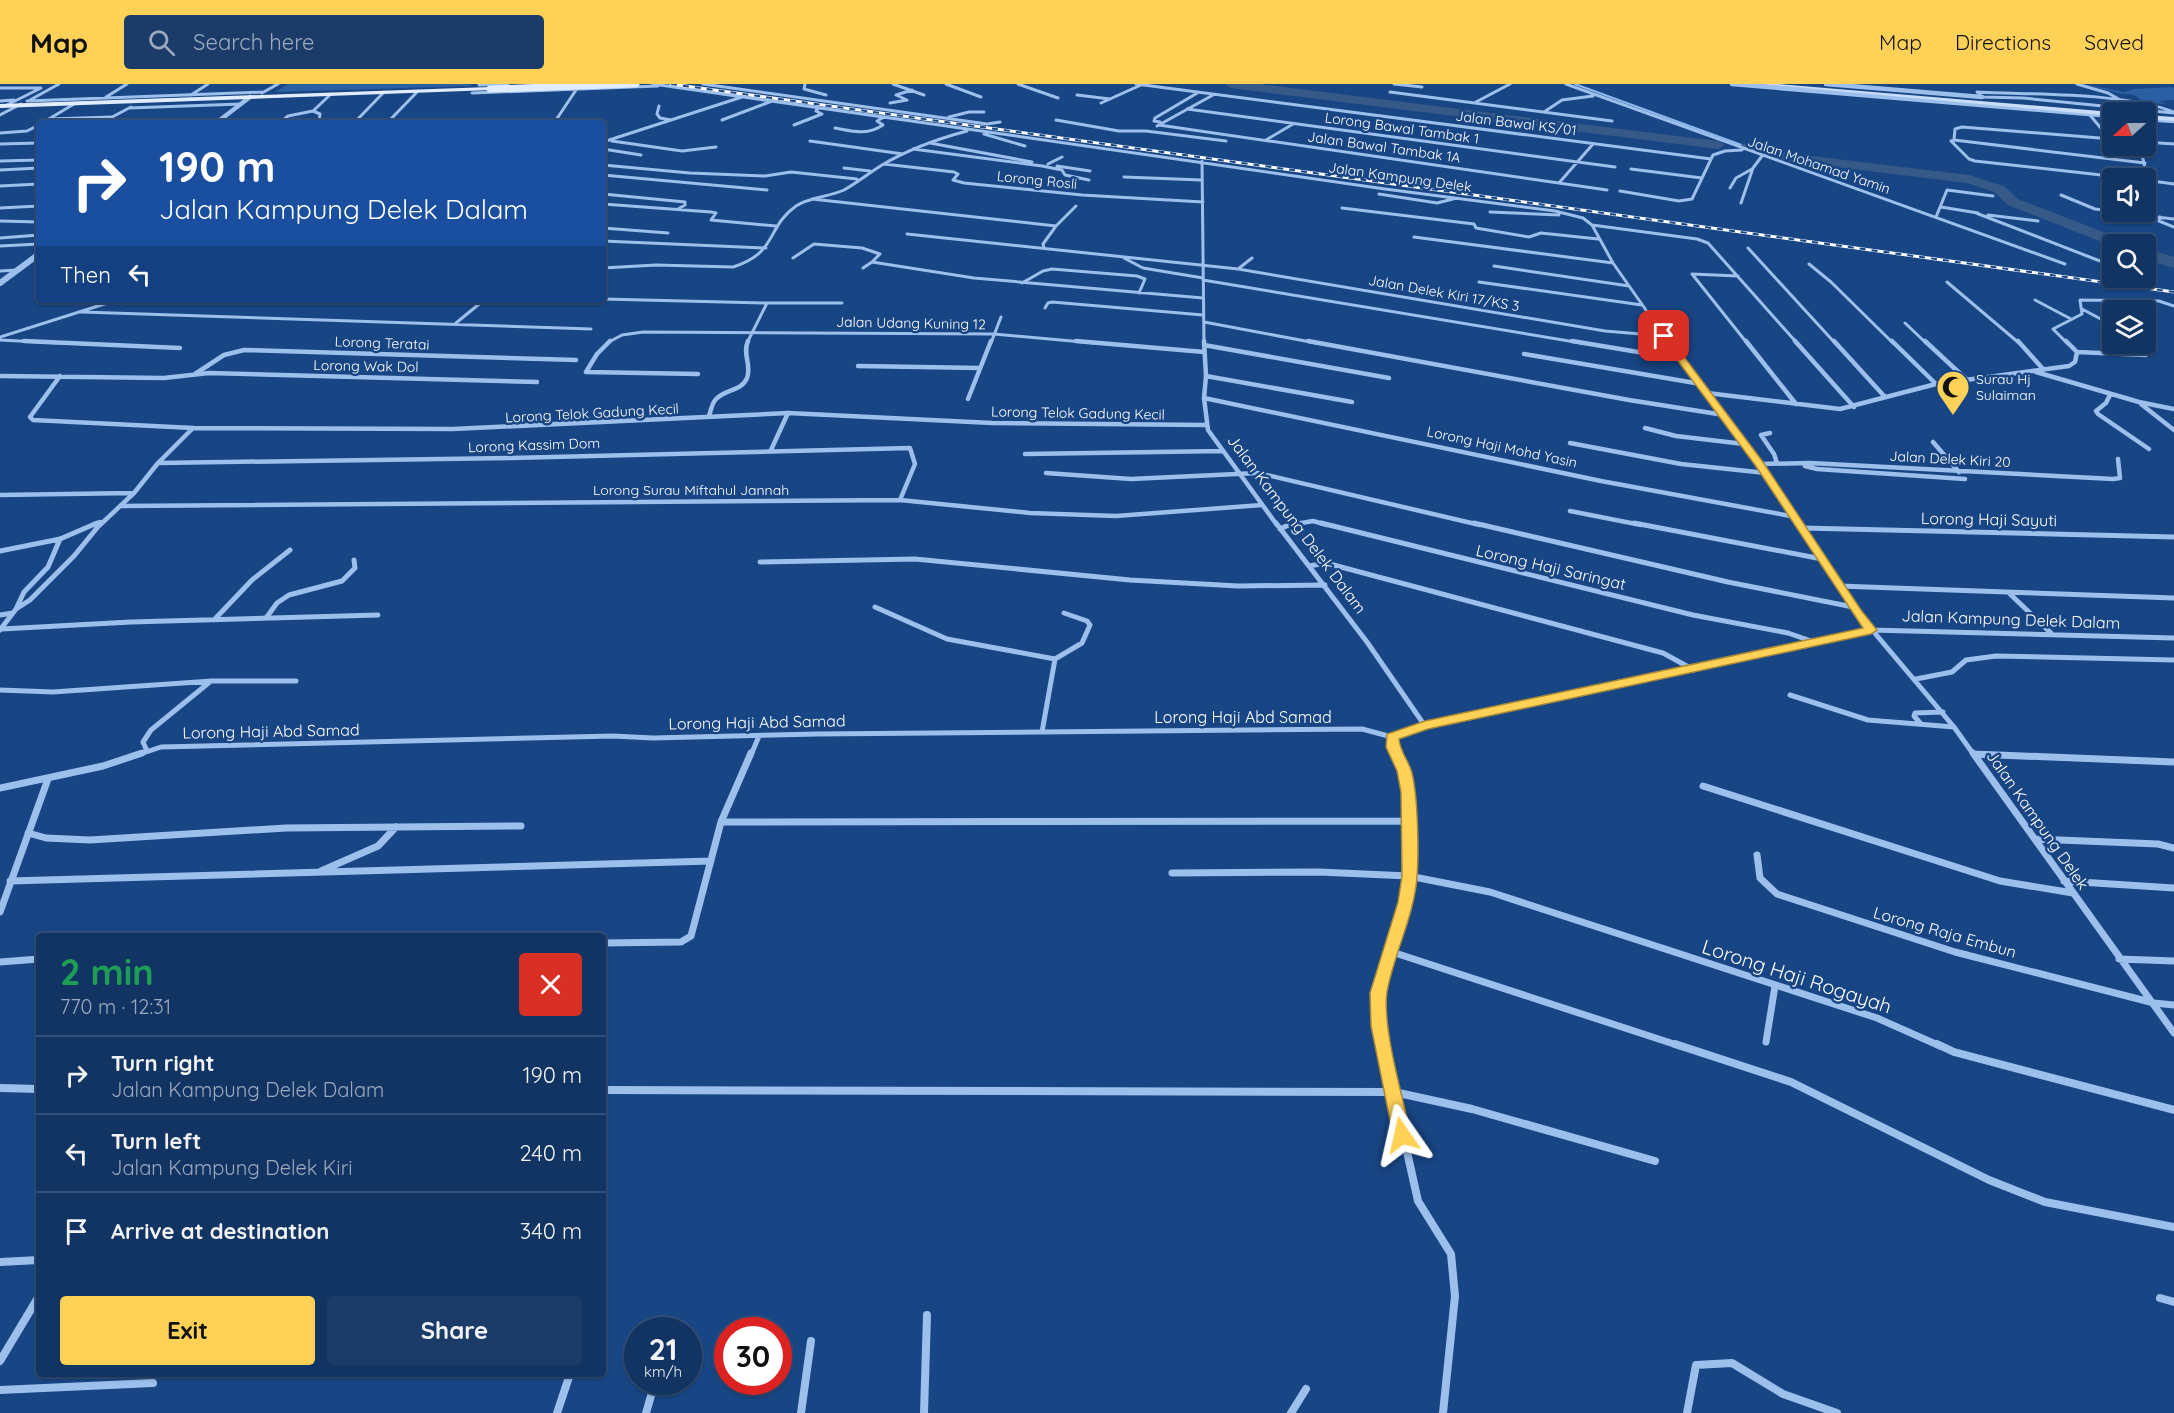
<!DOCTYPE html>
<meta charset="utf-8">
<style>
:root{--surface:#123463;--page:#1b3c69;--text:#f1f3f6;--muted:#9caabe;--line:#314f78;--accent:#ffd157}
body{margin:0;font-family:Quicksand,sans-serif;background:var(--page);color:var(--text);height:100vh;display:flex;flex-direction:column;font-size:22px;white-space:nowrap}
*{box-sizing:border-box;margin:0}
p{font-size:20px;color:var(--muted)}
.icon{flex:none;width:33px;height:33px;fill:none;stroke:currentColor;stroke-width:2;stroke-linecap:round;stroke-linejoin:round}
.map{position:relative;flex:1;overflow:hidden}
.side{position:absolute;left:36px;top:849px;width:570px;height:444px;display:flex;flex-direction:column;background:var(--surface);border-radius:6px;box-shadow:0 2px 4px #0004,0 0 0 2px var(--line)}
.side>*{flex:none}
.banner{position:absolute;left:36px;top:36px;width:570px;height:183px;border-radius:6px;box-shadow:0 2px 4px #0004,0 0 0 2px var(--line);background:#1a4fa0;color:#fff;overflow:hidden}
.needle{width:39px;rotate:249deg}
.buttons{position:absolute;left:2102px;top:18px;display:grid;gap:12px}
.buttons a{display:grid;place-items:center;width:54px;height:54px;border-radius:6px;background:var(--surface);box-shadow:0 2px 4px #0004,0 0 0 2px var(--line);font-size:30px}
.speed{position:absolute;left:624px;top:1233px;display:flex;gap:12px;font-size:30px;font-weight:700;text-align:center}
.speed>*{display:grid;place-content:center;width:78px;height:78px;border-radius:50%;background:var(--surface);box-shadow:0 2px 4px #0004,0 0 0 2px var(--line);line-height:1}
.speed small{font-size:15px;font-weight:400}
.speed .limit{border:9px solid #d22;background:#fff;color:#111}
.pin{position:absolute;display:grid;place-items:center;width:51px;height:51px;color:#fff;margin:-26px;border-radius:12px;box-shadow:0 3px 9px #0006}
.me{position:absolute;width:66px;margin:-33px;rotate:349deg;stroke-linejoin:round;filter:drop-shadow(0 0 4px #0008)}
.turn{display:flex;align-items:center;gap:21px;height:126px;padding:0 24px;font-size:27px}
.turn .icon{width:78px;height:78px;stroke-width:2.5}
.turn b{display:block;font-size:42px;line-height:51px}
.then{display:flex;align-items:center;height:57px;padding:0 24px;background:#0003;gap:12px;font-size:22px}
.round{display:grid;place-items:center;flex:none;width:63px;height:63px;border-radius:6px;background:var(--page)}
.summary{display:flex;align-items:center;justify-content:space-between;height:102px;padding:0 24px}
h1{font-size:36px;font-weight:700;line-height:45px;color:#1e9e55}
.cta{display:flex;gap:12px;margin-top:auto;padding:12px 24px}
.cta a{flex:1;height:69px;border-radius:6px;background:var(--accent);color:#111;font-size:24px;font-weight:700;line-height:69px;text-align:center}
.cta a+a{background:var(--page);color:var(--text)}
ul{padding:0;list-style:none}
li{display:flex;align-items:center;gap:18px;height:78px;padding:0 24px;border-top:2px solid var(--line)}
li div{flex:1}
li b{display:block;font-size:22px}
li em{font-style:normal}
header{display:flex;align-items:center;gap:36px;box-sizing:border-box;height:84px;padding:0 30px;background:var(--accent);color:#111}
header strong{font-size:28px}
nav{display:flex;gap:33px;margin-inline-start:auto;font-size:21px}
.search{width:420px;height:54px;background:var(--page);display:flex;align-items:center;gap:15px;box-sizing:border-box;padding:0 21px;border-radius:6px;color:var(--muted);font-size:22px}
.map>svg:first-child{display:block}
</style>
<header>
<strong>Map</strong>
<div class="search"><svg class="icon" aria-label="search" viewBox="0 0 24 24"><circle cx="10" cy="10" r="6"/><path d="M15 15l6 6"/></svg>Search here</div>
<nav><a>Map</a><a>Directions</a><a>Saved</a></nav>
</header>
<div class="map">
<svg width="2174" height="1329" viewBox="0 0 2174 1329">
<rect width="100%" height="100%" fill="#184584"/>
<path fill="#2b5fa3" d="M288 0H472L470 2 275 8Z
M2084 0 2124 8 2134 5 2172 3 2174 4V16L2159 17 2167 20 2143 18 2134 11 2117 9Z"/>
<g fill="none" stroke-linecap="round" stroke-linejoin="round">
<path stroke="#8fbaef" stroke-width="2" d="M1575 0 1747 63"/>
<path fill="#375987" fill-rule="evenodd" d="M1225 0H1259L1718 57 1725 61 1718 65 1231 4Z
M1747 59 1787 69 1969 91 2004 102 2018 115 2127 157 2129 160 2112 162 2008 121 1994 108 1967 99 1787 77 1742 66 1740 63 1742 60Z
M2145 164 2174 173V184L2145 175Z"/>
<path stroke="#9cbfec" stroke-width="3" d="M653 0 1385 105 1555 127 1583 134 1592 141 1613 179 1669 259
M703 0 987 40 1000 38
M805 0 804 5 826 11
M893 0 924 11
M946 0 981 13
M1018 0 1058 14
M1136 0 1711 75
M1394 0 1422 3
M1566 0 2065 180
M2077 0 2108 9 2122 17
M479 1 508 0
M0 4H41
M1390 8 1612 37
M262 9 278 0
M472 9 658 2
M191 11 208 0
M1077 11 1110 15
M106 13 127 0
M30 16 59 0
M0 17 14 16
M27 17 264 8
M1476 18 1510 0
M890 19 907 16 896 11 912 6
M1101 19 1141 1
M5 22 39 5
M659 22 657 30 660 34 671 36
M129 24 241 20
M1187 25 1615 83
M1544 28 1562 16 1593 12
M2174 28C2121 8 2035 11 1977 8L1982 13 2023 14 2174 29
M2089 30 2110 55
M0 31 21 20
M949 33 969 28H984
M50 35 112 33
M722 36 772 17
M1056 36 1119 47H1146L1226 57
M319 37 320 30 313 27 331 10
M355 38 384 8
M1160 38 1154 37 1155 34 1199 8
M42 39 74 20
M101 39 131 23
M280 39 288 32 313 27
M387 39 418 7
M554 39 576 6
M794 41 822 30 816 27 818 22
M1159 41 1607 106
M1157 42 1213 11
M835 44C852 47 867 52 883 41L877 37 884 33
M0 49 27 47 39 41
M984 50 1025 62
M2112 55 1962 43 1955 45 1954 56 1951 57 1969 75 1975 77 2128 94
M1266 56 1293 40
M1954 56 2145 79
M612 57 682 67 716 63
M810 57 903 70
M603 58 742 13
M2145 58 2174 60
M930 59 1032 78
M0 60 39 59
M2140 62 2148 97
M603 65 641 71
M913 65 1042 82 1062 86 1065 91 1089 96
M0 77 39 76
M1202 77 1204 259
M884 80 954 88 958 90 953 96 964 99 1082 111 1203 118
M1048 80 1062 73
M603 81 690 89 765 92 791 88 857 95
M1057 82 1090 87
M844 84 870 87
M1631 85 1702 94
M0 86 39 84
M603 91 767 106
M1124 93 1201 96
M2145 96 2174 100
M1559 99 1593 60
M0 102 39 100
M1730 104 1736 94 1752 85
M1620 107 1679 117 1692 115 1713 71 1725 67 1742 66
M603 110 685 118V121L678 125
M1379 110 1437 119 1453 115
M2061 111 2095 125 2112 127
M812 115 1056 142
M1741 119 1753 84 1762 72
M603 120 711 128 716 129 711 136 776 142
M1941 123 1978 129
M0 124 39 122
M1342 124 1474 140 1476 144 1529 153 1541 149 1598 155
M1490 128 1559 131
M2113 128 2174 135
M1976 129 2100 177
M1988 131 2038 137
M1936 133 1947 106 1993 112
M2160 133 2159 137 2174 143
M0 137 39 138
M1592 141 1697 155 1708 159 1797 259
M603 144 668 149
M907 150 1238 185
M1414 153 1613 179
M0 154 39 151
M603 157 766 164
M0 162 39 160
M1044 164 1043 160 1056 142 1076 122
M1748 164 1835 259
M793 174 814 160 862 164 880 170 872 178 974 194 1203 214
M1124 174 1143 184 1203 194
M1252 174 1238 185 1605 247 1664 252
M1809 180 1831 198 1893 259
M1494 182 1629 202
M603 184 656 181 733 183C778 169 766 143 796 122 809 113 829 113 844 106 857 99 869 89 882 81 909 65 937 55 967 47
M863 184 872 178
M0 187 18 186
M1738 192 1692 190 1747 259
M1203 196 1581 259
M1479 198 1642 221
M1947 198 2019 259
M1022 199 1043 187 1052 185 1137 192 1145 195 1139 209
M603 215 767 219 747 259
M2035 216 2071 235
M767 219H842
M1045 224 1048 219 1052 218 1203 231
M2082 225 2112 241
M82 228 591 245
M1204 238 1316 259
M456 239 484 216
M1905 239 1926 259
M0 253 117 216
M0 256 58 259
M607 259 622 251 643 248 994 250 1094 259
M991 259 1001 233
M2067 259 2053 245 2082 230 2080 216 2159 217 2174 222"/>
<path stroke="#9cbfec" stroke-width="4.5" d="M24 257 180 264
M610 257 597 270 586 288 698 290
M1076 257 1204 268
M1204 257 1206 292 1204 314 1208 346 1277 441
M1308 257 1629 316 1724 331
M1572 257 1680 275
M1667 257 1759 380 1799 441
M1746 257 1796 320
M1795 257 1854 323
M1834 257 1885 313
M1892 257 1936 300
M1925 257 1967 296
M2018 257 2043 285
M1204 261 1389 294
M2077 268 2146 271
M1524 270 1701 300
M858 282 980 284
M2036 288 2139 318 2174 325
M195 290 224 271 244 266 576 276
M0 292 164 294 209 289 537 298
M60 292 30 333 33 336 193 344 453 345 788 329 992 339 1207 341
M1206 292 1352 318
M1707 309 1840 325 1936 300 2069 282 2075 278 2077 268 2066 257
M2110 311 2106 319 2096 327 2098 330 2149 365
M1204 314 1601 397 1796 433
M968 315 991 257
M2141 320 2174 346
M709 332C711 326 712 319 716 315 725 305 742 307 747 294 752 281 742 270 748 257
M1645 344 1676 352 1744 360
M1770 349 1761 351 1774 370 1777 379
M1933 358 1959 388
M1570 359 1681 380 1766 389
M771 366 788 329
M1025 370 1223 367
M158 379 511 374 910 364 915 380 900 416
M1759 380 1810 379 2113 395 2120 394 2118 375
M1805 382 1817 385 1965 395
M1046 389 1131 395 1258 389 1480 441
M0 411 133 409
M120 422 900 416 1030 429 1116 432 1262 421
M1570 427 1641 441
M94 441 100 438
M100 441 134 409 158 379 193 344
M1290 441 1313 437 1327 441"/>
<path stroke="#9cbfec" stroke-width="5" d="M1276 439 1367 558 1425 642
M1321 439 1693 531 1788 549 1817 559
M1474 439 1728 498 1853 523
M1634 439 1822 475
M1798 439 1857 528 1954 643 1974 671
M1803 444 2174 453
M1280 445 1293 439
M0 467 60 455 97 439
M760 478 915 475 1130 496 1238 502 1325 501
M1309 482 1326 479 1663 569 1694 586
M1839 502 2174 514
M2009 509 2052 550
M875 523 947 555 1055 575 1042 648
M16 525 24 508 48 483 60 455
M0 531 13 529
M266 534 277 519 289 511 342 497 355 484 354 476
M214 536 252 496 290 466
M2 545 131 538 378 531
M0 546 16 525 30 516 74 472 101 439
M1055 575 1082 559 1090 541 1087 537 1064 529
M1916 595 1952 588 1966 576 1996 572 2174 576
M0 606 53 608 212 597H296
M1790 611 1868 636 1954 643
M1921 640 1914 632 1915 629 1943 628
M1392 653 1425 642 1871 546 2174 554
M1392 653 1397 671
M147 667 143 658 151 646 211 597
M1974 670 1993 671
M137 671 161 663 613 652 653 654 817 650 1362 645 1392 653
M751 671 759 652"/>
<path stroke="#9cbfec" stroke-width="7" d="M1973 669 2174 949
M1974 670 2174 678
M1703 702 2000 797 2073 809
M0 704 103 682 142 669
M721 738 1408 737
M28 749 46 754 90 756 286 744 521 742
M2035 755 2158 760 2174 764
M1757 771 1760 794 1777 810 1955 868 2154 919 2174 921
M321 787 378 762 396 743
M1172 789 1319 788 1409 792 1490 808 1877 934 1940 962
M10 797 711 777
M2064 797 2174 804
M0 828 48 695
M603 859 681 858 691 852 721 738 751 669
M1389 867 1680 962
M2119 875 2174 877
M0 878 39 875
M1766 958 1775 902
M1383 962 1379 942V908L1406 818 1409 792 1408 708 1404 687 1396 669"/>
<path stroke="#9cbfec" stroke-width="8" d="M1383 960 1418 1117 1451 1170 1455 1212 1443 1329
M1675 960 1791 998 1989 1096 2045 1118 2174 1143
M1937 960 1954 968 2174 1026
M0 1004 39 1005
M603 1006 1394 1008 1472 1025 1655 1077
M0 1178 39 1176
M2160 1214 2174 1218
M0 1277 39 1212
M0 1306 153 1299
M557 1329 570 1290
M646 1329 655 1298
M801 1329 811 1257
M924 1329 927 1231
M1291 1329 1306 1305
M1687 1329 1696 1281 1732 1279 1783 1310 1837 1329"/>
<path stroke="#9cbfec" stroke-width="4.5" d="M1732 0 2112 32
M1826 0 1982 13
M2145 35 2174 37
M216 39 250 13"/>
<path stroke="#9cbfec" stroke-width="6" d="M0 199 39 170"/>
<path fill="#c9ddf9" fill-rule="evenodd" d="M1758 0H1777L2112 28V32Z
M2105 24 2140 26 2143 28 2103 27Z
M2145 31 2174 33V37L2145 35Z"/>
<path fill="#e1edff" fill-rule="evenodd" d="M490 3 492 6 0 24V20Z"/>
<defs>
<path id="rail" d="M671 0 2174 208"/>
</defs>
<use href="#rail" stroke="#fff" stroke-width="3"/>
<use href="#rail" stroke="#184584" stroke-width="2" stroke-dasharray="6" stroke-linecap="butt"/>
<path stroke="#e1edff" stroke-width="7" d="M490 5 636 0"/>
</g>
<path fill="#ffd157" stroke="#a68839" stroke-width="1.5" d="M1661 250H1667L1763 378 1861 526 1877 546 1871 550 1428 645 1399 655C1400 668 1409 677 1412 689 1418 713 1419 768 1417 793 1414 833 1394 869 1387 908 1382 943 1403 1014 1411 1051L1409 1056 1402 1059 1396 1056 1393 1051 1371 942 1370 909 1398 818 1402 792 1401 708 1397 687 1386 663 1387 650 1425 637 1863 544 1755 381 1661 254Z"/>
<defs>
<symbol id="mosque-pin" viewBox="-11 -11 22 30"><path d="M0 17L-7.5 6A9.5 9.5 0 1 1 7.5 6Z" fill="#ffd157" stroke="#184584"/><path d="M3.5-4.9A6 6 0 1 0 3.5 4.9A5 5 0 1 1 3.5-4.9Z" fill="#111"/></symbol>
</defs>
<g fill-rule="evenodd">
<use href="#mosque-pin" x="1934" y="284" width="38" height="52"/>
</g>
<g text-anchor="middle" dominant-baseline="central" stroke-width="5" stroke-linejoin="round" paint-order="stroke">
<g font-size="14" fill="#fff" stroke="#184584">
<text transform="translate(1516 39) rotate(7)">Jalan Bawal KS/01</text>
<text transform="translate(1402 44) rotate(8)">Lorong Bawal Tambak 1</text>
<text transform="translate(1384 63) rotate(8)">Jalan Bawal Tambak 1A</text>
<text transform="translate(1819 81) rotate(19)">Jalan Mohamad Yamin</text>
<text transform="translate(1400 93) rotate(8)">Jalan Kampung Delek</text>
<text transform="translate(1037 96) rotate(6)">Lorong Rosli</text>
<text transform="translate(1444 209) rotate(10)">Jalan Delek Kiri 17/KS 3</text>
<text transform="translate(911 239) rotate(1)">Jalan Udang Kuning 12</text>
<text transform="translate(382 259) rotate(2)">Lorong Teratai</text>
<text transform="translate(366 282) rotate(1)">Lorong Wak Dol</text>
<text transform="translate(592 329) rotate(-3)">Lorong Telok Gadung Kecil</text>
<text transform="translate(1078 329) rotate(1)">Lorong Telok Gadung Kecil</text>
<text transform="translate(534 361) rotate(-2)">Lorong Kassim Dom</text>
<text transform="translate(1502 363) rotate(12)">Lorong Haji Mohd Yasin</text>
<text transform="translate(1950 375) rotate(3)">Jalan Delek Kiri 20</text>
<text x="691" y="406">Lorong Surau Miftahul Jannah</text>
</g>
<g font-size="14" fill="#fff" stroke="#184584" text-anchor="start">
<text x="1976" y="295">Surau Hj<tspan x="1976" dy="16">Sulaiman</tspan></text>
</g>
<g font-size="16" fill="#fff" stroke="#184584">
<text transform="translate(1989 435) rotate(1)">Lorong Haji Sayuti</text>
<text transform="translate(1297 440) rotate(53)">Jalan Kampung Delek Dalam</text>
<text transform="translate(1551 483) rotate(13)">Lorong Haji Saringat</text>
<text transform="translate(2011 535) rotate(2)">Jalan Kampung Delek Dalam</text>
<text x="1243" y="633">Lorong Haji Abd Samad</text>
<text transform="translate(757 638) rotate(-1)">Lorong Haji Abd Samad</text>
<text transform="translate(271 647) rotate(-1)">Lorong Haji Abd Samad</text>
<text transform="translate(2038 736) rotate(55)">Jalan Kampung Delek</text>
<text transform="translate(1945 848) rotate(16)">Lorong Raja Embun</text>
</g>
<g font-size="20" fill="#fff" stroke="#184584">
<text transform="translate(1797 892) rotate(18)">Lorong Haji Rogayah</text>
</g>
</g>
</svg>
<div class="buttons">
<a><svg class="needle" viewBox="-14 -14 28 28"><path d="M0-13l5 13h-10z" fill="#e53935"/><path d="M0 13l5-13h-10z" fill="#9caabe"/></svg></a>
<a><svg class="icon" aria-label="sound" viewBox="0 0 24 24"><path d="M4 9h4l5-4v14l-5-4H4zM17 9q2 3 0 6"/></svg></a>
<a><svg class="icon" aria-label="search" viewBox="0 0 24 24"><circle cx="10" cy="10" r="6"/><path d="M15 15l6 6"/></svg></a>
<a><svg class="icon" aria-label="layers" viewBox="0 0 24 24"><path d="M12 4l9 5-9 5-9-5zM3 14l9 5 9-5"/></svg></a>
</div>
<div class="speed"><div>21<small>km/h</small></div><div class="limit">30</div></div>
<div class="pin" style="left:1664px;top:252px;background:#d93025"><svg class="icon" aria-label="arrive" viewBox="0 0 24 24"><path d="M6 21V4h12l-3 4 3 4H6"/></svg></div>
<svg class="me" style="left:1402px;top:1051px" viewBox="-20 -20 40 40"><path d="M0-17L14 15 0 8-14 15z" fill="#ffd157" stroke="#fff" stroke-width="4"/></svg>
<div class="banner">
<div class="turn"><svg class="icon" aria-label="right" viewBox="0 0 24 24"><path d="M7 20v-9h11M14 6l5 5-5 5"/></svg><div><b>190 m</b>Jalan Kampung Delek Dalam</div></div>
<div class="then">Then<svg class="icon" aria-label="left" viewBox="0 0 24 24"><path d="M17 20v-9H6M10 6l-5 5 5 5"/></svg></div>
</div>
<section class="side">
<div class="summary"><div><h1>2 min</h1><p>770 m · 12:31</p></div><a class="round" style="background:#d93025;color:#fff"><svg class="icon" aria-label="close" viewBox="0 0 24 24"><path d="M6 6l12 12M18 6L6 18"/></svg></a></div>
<ul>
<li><svg class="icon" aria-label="right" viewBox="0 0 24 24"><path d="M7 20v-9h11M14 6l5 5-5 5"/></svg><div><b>Turn right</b><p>Jalan Kampung Delek Dalam</p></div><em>190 m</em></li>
<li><svg class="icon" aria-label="left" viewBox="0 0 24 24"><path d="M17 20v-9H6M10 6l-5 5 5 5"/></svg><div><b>Turn left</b><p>Jalan Kampung Delek Kiri</p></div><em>240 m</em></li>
<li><svg class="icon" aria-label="arrive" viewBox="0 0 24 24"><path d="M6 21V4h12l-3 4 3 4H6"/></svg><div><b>Arrive at destination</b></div><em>340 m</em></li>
</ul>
<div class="cta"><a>Exit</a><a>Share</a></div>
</section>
</div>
